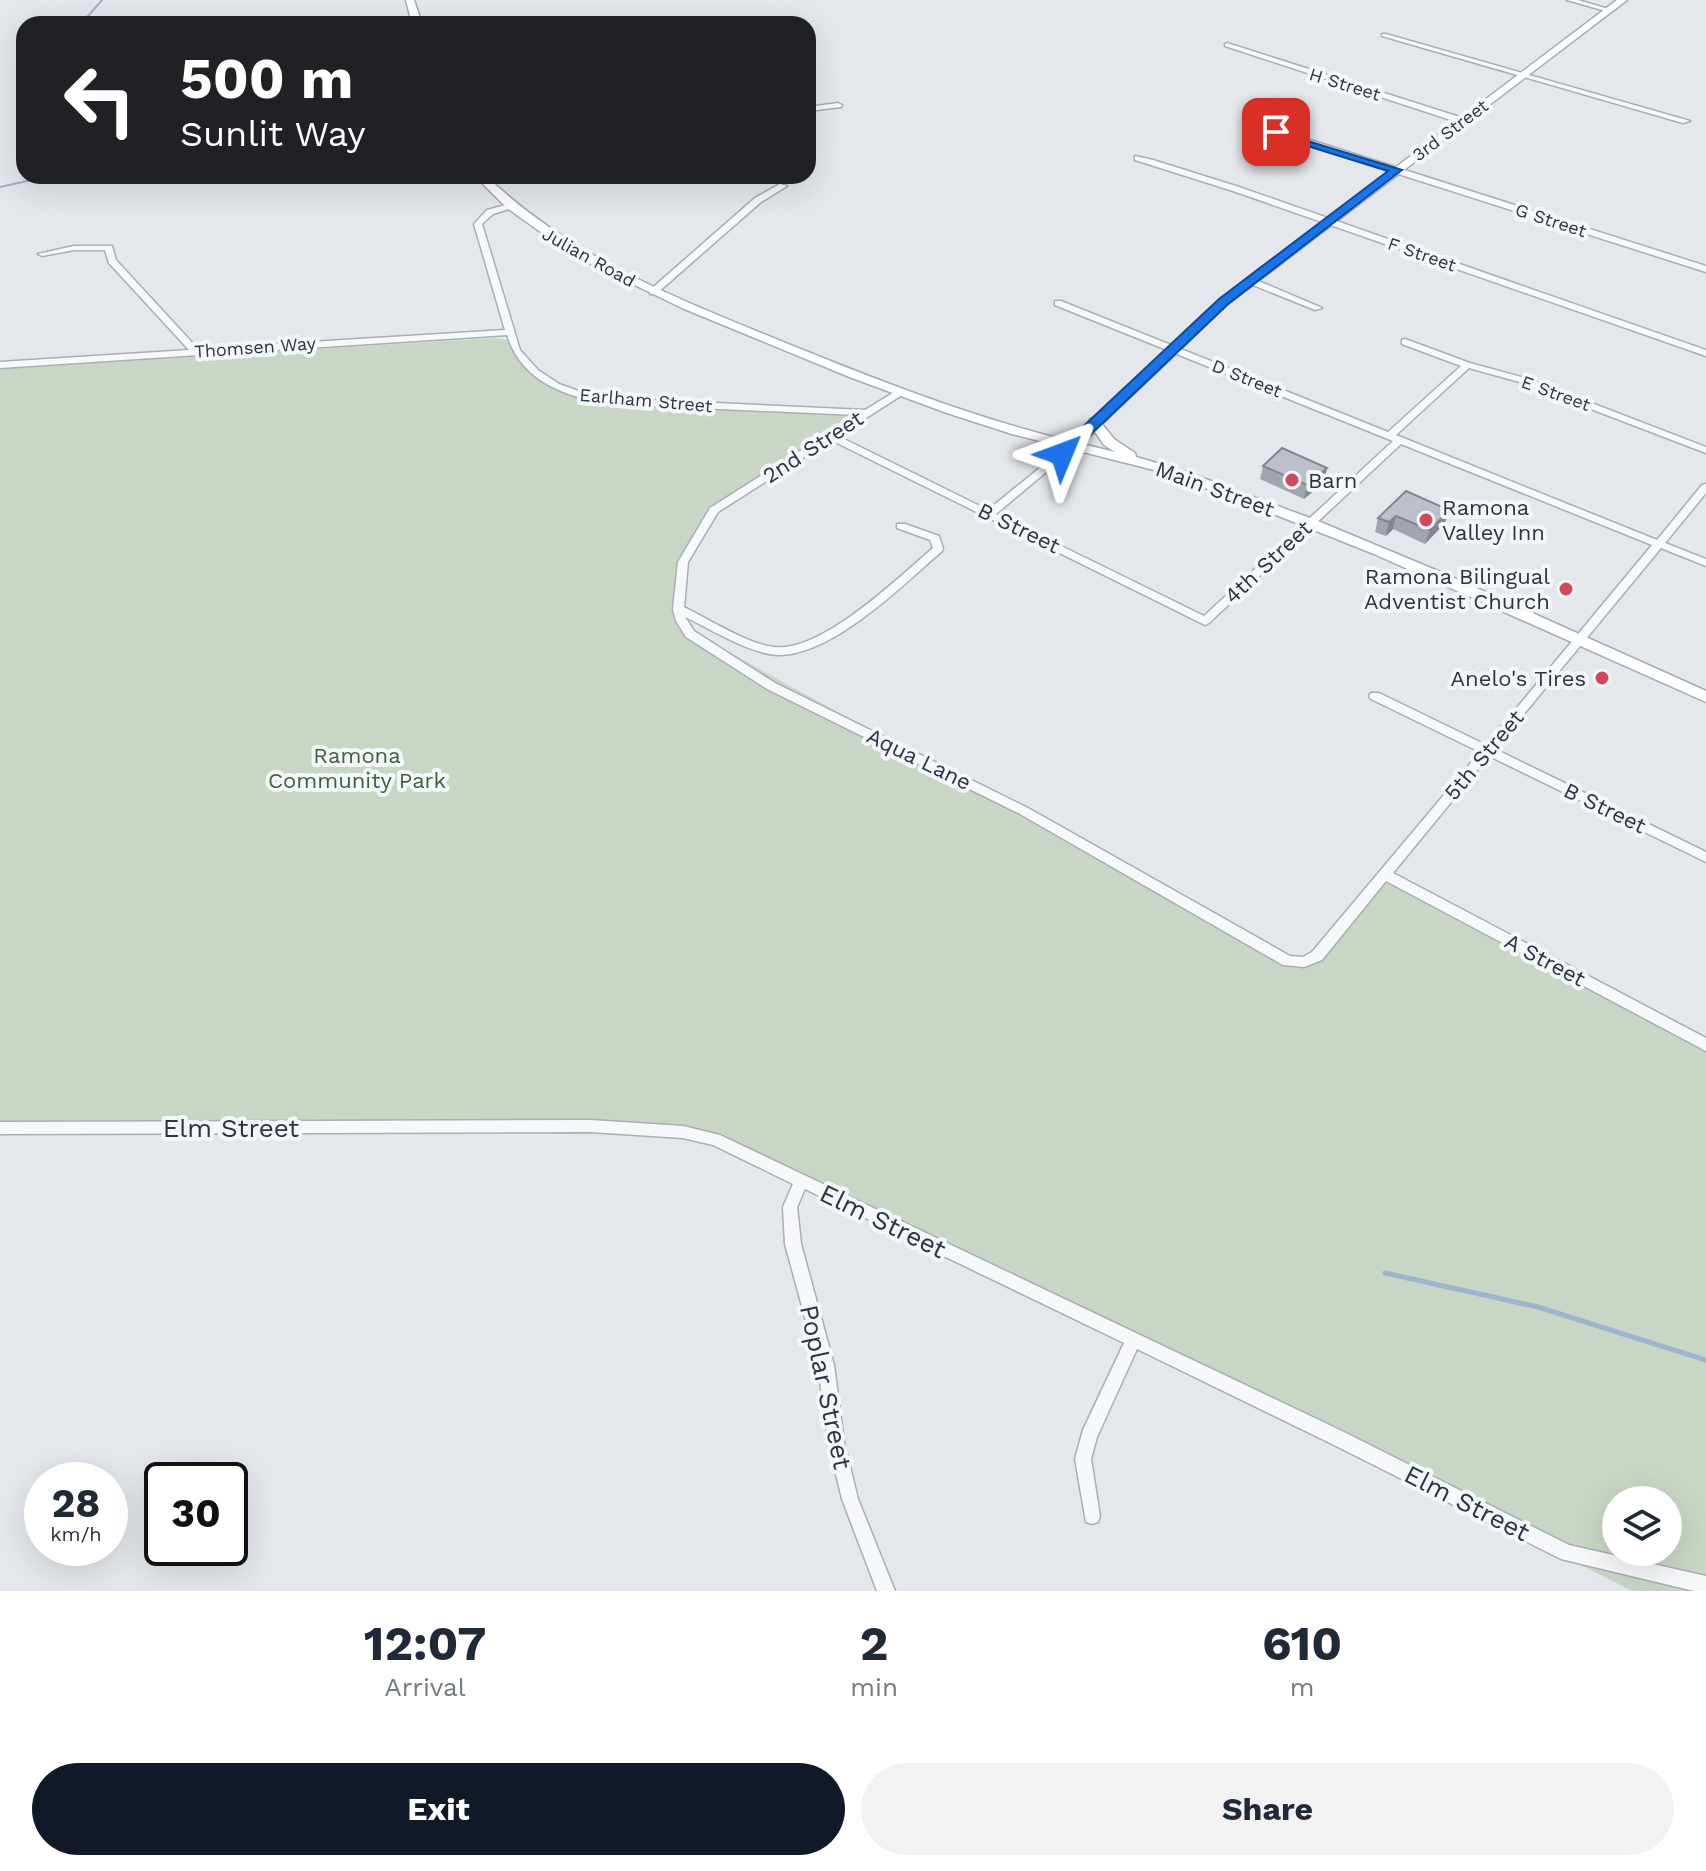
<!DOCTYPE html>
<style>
:root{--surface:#fff;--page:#f2f2f3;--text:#1f2937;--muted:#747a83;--accent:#111827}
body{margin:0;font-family:"Work Sans",sans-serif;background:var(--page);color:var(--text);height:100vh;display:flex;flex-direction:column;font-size:30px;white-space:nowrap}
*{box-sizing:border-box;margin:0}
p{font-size:26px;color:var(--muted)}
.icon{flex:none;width:44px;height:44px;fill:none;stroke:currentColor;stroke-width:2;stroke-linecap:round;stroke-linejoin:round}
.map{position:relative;height:1591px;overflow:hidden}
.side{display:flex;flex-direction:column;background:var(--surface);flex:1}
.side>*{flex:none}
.hud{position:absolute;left:16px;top:16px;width:800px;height:168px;border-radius:24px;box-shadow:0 8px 32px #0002;background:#202124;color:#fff;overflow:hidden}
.buttons{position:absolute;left:1602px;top:1486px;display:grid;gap:16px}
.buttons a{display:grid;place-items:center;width:80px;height:80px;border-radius:50%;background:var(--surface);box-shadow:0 8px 32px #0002;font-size:40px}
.speed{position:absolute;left:24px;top:1462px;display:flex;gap:16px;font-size:40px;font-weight:700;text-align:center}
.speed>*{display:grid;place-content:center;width:104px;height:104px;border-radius:50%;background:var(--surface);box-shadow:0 8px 32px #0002;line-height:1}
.speed small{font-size:20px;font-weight:400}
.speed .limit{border:4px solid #111;border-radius:12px;background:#fff;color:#111}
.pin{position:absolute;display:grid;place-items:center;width:68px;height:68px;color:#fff;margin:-34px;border-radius:16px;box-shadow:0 4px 12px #0006}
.me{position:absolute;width:88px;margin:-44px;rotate:46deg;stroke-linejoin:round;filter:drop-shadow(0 0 6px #0008)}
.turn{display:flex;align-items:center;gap:28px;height:168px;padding:0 32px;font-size:36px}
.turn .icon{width:104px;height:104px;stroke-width:2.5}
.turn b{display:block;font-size:56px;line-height:68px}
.eta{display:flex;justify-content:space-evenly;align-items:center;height:136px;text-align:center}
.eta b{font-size:48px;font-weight:700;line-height:56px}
.button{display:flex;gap:16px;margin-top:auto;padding:16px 32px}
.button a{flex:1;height:92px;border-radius:48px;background:var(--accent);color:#fff;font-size:32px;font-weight:700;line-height:92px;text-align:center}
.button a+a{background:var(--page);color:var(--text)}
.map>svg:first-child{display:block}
</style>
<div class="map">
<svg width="1706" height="1591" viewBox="0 0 1706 1591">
<rect width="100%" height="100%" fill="#e4e7ec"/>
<path fill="#c9d6c5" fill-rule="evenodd" d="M495 338 512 341 516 350 551 385 609 401 871 410 714 510 686 553 678 612 696 634 1280 956 1307 962 1385 875 1706 1046V1591H1633L864 1209 683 1132 0 1127V369ZM1616 1500H1668V1552H1616Z"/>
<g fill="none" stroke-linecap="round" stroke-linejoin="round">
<path stroke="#9fb4cc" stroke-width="2" d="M81 24 102 0
M0 187 49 176"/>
<path stroke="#9fb4cc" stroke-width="5" d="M1385 1273 1538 1307 1706 1360"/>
<defs>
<path id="minor" d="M1567 0H1578L1612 10 1609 12Z
M1382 34H1386L1690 121 1683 123 1382 36Z
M1227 43 1466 119 1467 121 1460 123 1225 46V44Z
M838 103 842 105 841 107 808 111V107Z
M1273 130H1279L1706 266V272L1273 134Z
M1135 156 1153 160 1239 187 1706 350V356L1233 191 1135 160Z
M780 184 787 186 761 202 656 294H650V290L755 198Z
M509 204 513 206 512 208 493 214 482 224 520 350 538 370 559 384 584 393 609 398 865 410 896 391H902V395L838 436 988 510 1069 444H1075V448L996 514 1204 616 1393 441 1055 305V301H1061L1388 432 1461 366 1402 344V340L1405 339 1470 363 1529 379 1706 447V453L1523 383 1469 368 1396 435 1657 540 1702 485 1706 484V493L1665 543 1706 559V566L1661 548 1495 749 1706 852V862L1489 756 1393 873 1706 1038V1051L1386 881 1322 960 1304 967 1283 965 1020 814 767 689 686 637 676 621 673 609 678 562 710 508 857 415 609 404C565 397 521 381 507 335L0 368V362L189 350 109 263 105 250H74L42 256 38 254 74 246H112L116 260 198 349 505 330 474 224 487 210ZM831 440 1205 625 1209 623 1401 444 1652 545 1486 745 1379 693H1371L1369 696 1371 699 1480 752 1312 952 1303 957 1290 956 1028 808 775 683 694 631 685 617C711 629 748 653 777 655 831 657 903 585 942 551L943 549 939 536 905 524H897V528L930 540 933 548C898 578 821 653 774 647 750 645 706 618 684 607L688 562 718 512Z
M1248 279H1254L1322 308 1315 310 1248 283Z
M590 1120 683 1126 720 1135 1344 1432 1569 1545 1706 1576V1591H1694L1561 1559 1332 1444 1137 1349 1097 1437 1091 1459 1100 1516 1098 1522 1092 1524 1086 1522 1075 1459 1083 1430 1124 1343 805 1189 797 1207 801 1244 834 1365 844 1442 858 1499 895 1591H877L842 1499 828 1442 818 1365 785 1244 783 1207 793 1184 713 1145 683 1138 590 1132 0 1134V1122Z"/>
<path id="major" d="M406 0H414L422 24H412Z
M1617 0H1627L1228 304 1102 424 1114 439 1135 453 1136 457 1184 471 1318 521 1450 576 1706 691V702L1374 554 1241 501 1154 470 1012 434 947 413 852 378 682 308 573 255 507 208 475 176H486C575 260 676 298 788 344 880 381 973 418 1070 441L1089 423 1090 419 1094 418 1220 300ZM1095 432 1104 445 1115 452 1082 444Z"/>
</defs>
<use href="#minor" stroke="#a9aeb7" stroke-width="3"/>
<use href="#major" stroke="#a3abb8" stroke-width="3"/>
<use href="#minor" fill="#f7f8fa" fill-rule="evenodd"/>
<use href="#major" fill="#fff" fill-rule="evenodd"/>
</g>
<path fill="#a1a5ae" d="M1263 466 1327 468 1324 482 1304 499 1260 479Z
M1406 491 1445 523 1425 544 1393 529 1386 536 1375 532 1378 518Z"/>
<path fill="#83868d" d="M1327 468 1324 482 1304 499 1307 485Z
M1449 510 1445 523 1425 544 1430 530Z
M1396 516 1393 529 1386 536 1389 522Z"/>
<path fill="#bbc0ca" stroke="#83868d" stroke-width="2" d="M1282 448 1327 468 1307 485 1263 466Z
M1406 491 1449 510 1430 530 1396 516 1389 522 1378 518Z"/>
<path fill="#1a73e8" stroke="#114b97" stroke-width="2" d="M1272 130 1402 170 1228 304 1067 457H1057V451L1219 299 1388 171 1272 135Z"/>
<g fill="#d1495b" stroke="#f4f6f9" stroke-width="3">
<circle cx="1292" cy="480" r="8"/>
<circle cx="1426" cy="520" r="8"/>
<circle cx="1566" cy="589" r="8"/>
<circle cx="1602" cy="678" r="8"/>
</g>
<g text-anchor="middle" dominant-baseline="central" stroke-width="8" stroke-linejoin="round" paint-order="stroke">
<g font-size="18" fill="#2b3445" stroke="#f4f6f9">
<text transform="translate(1345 84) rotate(17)">H Street</text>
<text transform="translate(1450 130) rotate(-37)">3rd Street</text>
<text transform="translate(1551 220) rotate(18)">G Street</text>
<text transform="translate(1422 254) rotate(19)">F Street</text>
<text transform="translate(589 257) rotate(29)">Julian Road</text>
<text transform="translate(255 347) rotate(-4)">Thomsen Way</text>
<text transform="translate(1247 378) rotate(22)">D Street</text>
<text transform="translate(1556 393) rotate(20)">E Street</text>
<text transform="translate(646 400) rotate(5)">Earlham Street</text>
</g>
<g font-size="22" fill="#2b3445" stroke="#f4f6f9">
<text transform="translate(813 447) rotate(-33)">2nd Street</text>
<text transform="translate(1215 489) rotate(20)">Main Street</text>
<text transform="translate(1019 528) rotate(26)">B Street</text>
<text transform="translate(1268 562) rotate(-43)">4th Street</text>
<text transform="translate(1484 755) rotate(-50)">5th Street</text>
<text transform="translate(919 759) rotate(26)">Aqua Lane</text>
<text transform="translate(1605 808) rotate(26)">B Street</text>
<text transform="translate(1545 960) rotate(28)">A Street</text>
</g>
<g font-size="22" fill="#2b3445" stroke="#f4f6f9" text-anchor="start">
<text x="1308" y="480">Barn</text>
<text x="1442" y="507">Ramona<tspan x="1442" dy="25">Valley Inn</tspan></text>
<text x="1550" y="576" text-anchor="end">Ramona Bilingual<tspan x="1550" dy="25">Adventist Church</tspan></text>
<text x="1586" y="678" text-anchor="end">Anelo's Tires</text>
</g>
<g font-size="22" fill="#3f6138" stroke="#f4f6f9">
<text x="357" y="755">Ramona<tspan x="357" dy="25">Community Park</tspan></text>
</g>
<g font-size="26" fill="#2b3445" stroke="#f4f6f9">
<text x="231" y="1128">Elm Street</text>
<text transform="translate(883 1221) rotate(26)">Elm Street</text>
<text transform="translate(826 1387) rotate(78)">Poplar Street</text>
<text transform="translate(1467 1503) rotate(27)">Elm Street</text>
</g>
</g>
</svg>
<div class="buttons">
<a><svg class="icon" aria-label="layers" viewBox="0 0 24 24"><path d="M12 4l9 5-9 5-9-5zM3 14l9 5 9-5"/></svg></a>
</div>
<div class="speed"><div>28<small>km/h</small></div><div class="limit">30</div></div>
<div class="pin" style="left:1276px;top:132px;background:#d93025"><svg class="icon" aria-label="arrive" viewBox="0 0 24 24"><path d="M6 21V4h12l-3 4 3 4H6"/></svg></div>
<svg class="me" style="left:1062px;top:454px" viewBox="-20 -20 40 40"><path d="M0-17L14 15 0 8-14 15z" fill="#1a73e8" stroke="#fff" stroke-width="4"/></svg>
<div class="hud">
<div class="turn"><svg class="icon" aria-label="left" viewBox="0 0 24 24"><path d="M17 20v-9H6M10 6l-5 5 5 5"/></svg><div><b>500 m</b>Sunlit Way</div></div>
</div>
</div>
<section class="side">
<div class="eta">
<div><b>12:07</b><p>Arrival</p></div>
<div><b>2</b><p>min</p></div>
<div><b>610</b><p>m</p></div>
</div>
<div class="button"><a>Exit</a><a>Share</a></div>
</section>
